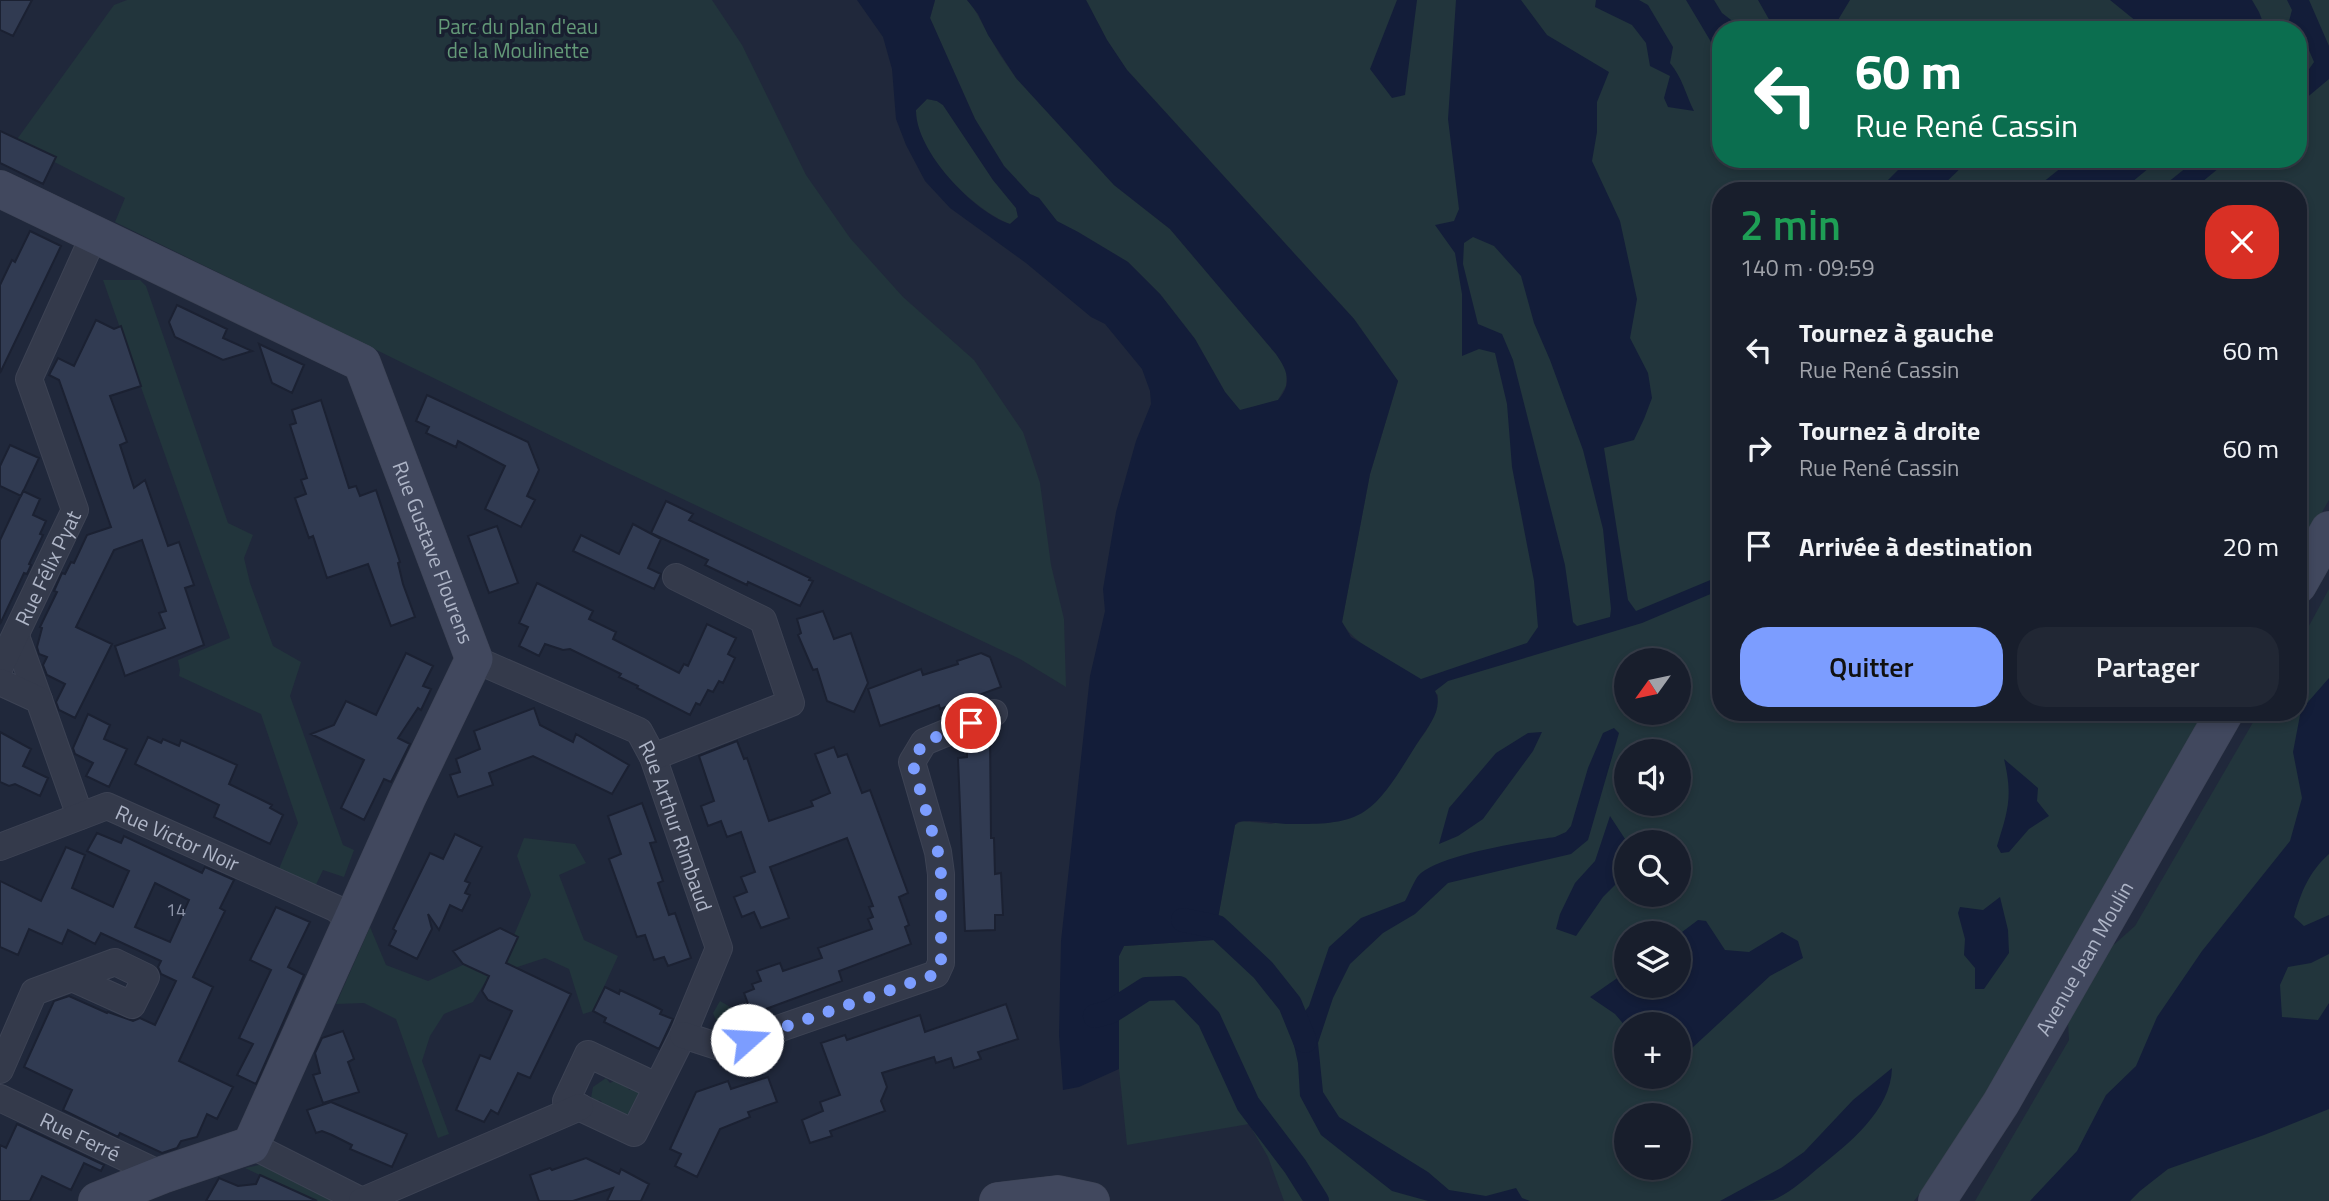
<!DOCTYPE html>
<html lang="fr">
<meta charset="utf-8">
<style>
:root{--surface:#181e2c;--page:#212734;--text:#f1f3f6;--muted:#9fa2a9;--line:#363c48;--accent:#7c9dff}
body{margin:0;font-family:"Titillium Web",sans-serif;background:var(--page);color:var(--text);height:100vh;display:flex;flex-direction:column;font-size:26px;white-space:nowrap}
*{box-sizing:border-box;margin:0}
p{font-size:23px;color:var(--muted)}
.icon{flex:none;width:38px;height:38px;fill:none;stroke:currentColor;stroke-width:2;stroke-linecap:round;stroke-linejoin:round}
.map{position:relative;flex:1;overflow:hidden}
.details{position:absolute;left:1712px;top:182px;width:595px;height:539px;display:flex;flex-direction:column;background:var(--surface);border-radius:28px;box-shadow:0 4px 10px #0003,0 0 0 2px var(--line)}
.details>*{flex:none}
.guide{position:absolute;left:1712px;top:21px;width:595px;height:147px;border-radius:28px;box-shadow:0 4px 10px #0003,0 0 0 2px var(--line);background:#0b6e4f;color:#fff;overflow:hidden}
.needle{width:46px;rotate:237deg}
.controls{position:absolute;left:1614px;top:648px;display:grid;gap:14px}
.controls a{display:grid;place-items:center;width:77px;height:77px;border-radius:50%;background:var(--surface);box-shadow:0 4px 10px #0003,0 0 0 2px var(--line);font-size:35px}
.pin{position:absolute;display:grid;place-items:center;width:60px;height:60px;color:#fff;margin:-30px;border:4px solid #fff;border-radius:50%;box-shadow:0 2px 7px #0007}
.me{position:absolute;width:77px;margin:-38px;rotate:71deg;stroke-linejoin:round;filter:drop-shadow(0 0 5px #0008)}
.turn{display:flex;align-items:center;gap:24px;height:147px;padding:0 28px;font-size:32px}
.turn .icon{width:91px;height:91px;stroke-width:2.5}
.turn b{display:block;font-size:49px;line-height:60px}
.round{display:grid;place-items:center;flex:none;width:74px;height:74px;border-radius:28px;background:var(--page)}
.summary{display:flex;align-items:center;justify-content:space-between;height:119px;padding:0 28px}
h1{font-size:42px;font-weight:600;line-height:52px;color:#1e9e55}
.cta{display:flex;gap:14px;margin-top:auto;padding:14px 28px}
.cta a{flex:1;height:80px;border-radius:28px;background:var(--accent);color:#111;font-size:28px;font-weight:600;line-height:80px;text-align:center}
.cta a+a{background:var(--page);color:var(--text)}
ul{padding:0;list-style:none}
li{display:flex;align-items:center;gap:21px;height:98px;padding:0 28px}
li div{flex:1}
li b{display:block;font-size:26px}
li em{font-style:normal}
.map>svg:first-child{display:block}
</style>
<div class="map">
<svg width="2329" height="1201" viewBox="0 0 2329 1201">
<rect width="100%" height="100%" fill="#20283b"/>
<path fill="#22353c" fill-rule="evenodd" d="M127 0H712L742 45 806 175 850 238 903 297 974 360 1023 432 1040 483 1051 565 1064 619 1066 687 1020 659 611 465 115 222 125 198 15 142 114 5Z
M935 0H967L972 5 1000 55 1016 78 1114 185 1170 229 1276 354 1287 370 1286 386 1278 400 1240 411 1225 392 1195 339 1160 294 1128 262 1078 232 1057 222 1039 198 1030 194 1004 166 975 119 930 18Z
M1086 0H2329V500L2298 554V191H1720V712H2207L1958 1145 1914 1201H1284L1268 1157 1249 1124 1127 1145 1119 1069V956L1124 946 1214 940 1235 825 1242 821 1271 824 1377 800 1426 731 1436 712 1438 695C1412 669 1357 651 1342 622L1370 474 1398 381 1354 319 1127 70 1107 40ZM1720 30H2298V159H1720ZM1626 660H1678V712H1626ZM1626 751H1678V803H1626ZM1626 842H1678V894H1626ZM1626 933H1678V985H1626ZM1626 1024H1678V1076H1626ZM1626 1115H1678V1167H1626Z
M927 99 937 101 943 105 993 180 1016 208 1018 217 1010 224C973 210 915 152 916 110Z
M103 280H140L146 286 228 523 253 535 244 558 250 583 273 646 301 662 290 696 343 845 354 850 344 877 323 870 310 897 274 881 298 823 261 714 179 676 180 670 178 660 230 638Z
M2329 589V1201H1975L2069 1040 2068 1022 2100 957 2135 926 2259 712H2298V646Z
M524 838 575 844 586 863 559 875 584 940 618 956 593 1011 583 1014 569 969 545 958 489 976 473 1002 444 1014 430 1036 422 1061 449 1134 438 1138 396 1019 364 1003 336 1004 370 927 386 965 428 981 465 964 492 943 514 935 531 895 517 856Z
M720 1001 756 1022C742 1036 720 1034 713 1013Z
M606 1078 610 1083 616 1080 627 1085 629 1090 640 1086 642 1092 631 1113C619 1118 607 1109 600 1100L594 1103 591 1098 593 1087Z
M264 1164 340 1201H308L309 1198 245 1168Z"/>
<path fill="#131d39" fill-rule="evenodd" d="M857 0H935L930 18 975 119 1004 166 1030 194 1039 198 1057 221 1078 232 1128 262 1160 294 1195 339 1225 392 1240 410 1278 400C1293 383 1287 370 1276 354L1170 229 1114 185 1016 78 988 35 978 14 967 0H1086L1107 40 1127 70 1354 319 1398 381 1370 474 1342 622 1351 637 1421 679 1527 643 1538 627 1534 581 1512 467 1507 404 1495 353 1479 349 1462 356V294L1455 253 1435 225 1454 221 1459 209 1448 119 1456 0H1521L1547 35 1609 72 1597 102V132L1592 161 1620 221 1637 299 1630 338 1648 373 1652 398 1644 419 1634 440 1604 448 1628 600 1636 611 1720 576V590L1642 623 1448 681 1435 691C1444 707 1429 726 1420 739 1406 760 1386 798 1365 811 1345 825 1314 824 1291 824 1274 824 1254 819 1238 822L1235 825 1214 940 1124 946 1119 956V1069L1079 1087 1063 1090 1059 1035 1061 941 1090 676 1105 611 1103 589 1116 512 1136 441 1151 404 1150 391 1142 369 1105 324 1091 317 1026 263 950 208 925 181 906 145 896 119 892 69 883 37ZM927 99 937 101 943 105 993 180 1016 208 1018 217 1010 224C973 212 915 150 916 110ZM1473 237 1494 246 1521 276 1534 323 1550 360 1583 450 1603 529 1611 609 1610 617 1577 626 1573 622 1565 565 1513 360 1502 334 1478 324 1463 264 1464 243Z
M1397 0H1417L1405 95 1392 98 1370 69Z
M1596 0H1639L1648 5 1673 47 1670 63C1682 77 1686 95 1694 111L1668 107 1664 98 1670 76 1650 66 1646 43 1632 25 1595 7Z
M1686 0H1714L1722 13 1735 23V30H1720V57Z
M1758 0H1850L1832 30H1775Z
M2110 0H2252L2259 12 2266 30H2147Z
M2287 0H2309L2329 46V79L2298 105V80L2307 72 2314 62 2299 27 2289 21 2292 10Z
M1909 159H1970L1937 191H1877Z
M2072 159H2160L2121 191H2032Z
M2197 159H2230L2191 191H2157Z
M2329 678V854C2309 872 2301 892 2294 917L2304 926 2329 915V954L2311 963 2288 967 2280 985 2282 1017 2318 1020 2329 1003V983V1109L2264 1135 2168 1169 2140 1191 2130 1201H2030L2077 1151 2106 1095 2136 1066 2157 1017 2202 951 2290 841 2302 798 2293 752 2301 710Z
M1614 728 1619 733 1588 840 1571 854 1448 883 1415 914 1383 933 1350 964 1333 998 1318 1043 1323 1092 1339 1117 1428 1172 1449 1190 1486 1196 1516 1188 1522 1198 1530 1201H1428L1392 1191 1321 1135 1300 1096 1298 1063 1285 1005 1302 1015 1309 1006 1329 947 1361 918 1405 901C1409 894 1413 883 1418 876 1436 855 1527 841 1555 837L1566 832 1571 826 1588 768 1603 733Z
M1542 732 1533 751 1483 819 1458 836 1439 844 1449 808 1496 753 1528 733Z
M2004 759 2038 788 2037 801 2049 816 2029 829 2009 852 2001 853 1997 846C2008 810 2013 797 2004 759Z
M1610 816 1627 842 1626 874 1603 897 1576 936 1556 929 1560 914 1575 883 1595 861Z
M2000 897 2008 930 2009 953 1984 989H1975V968L1964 955 1965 939 1958 913 1960 907 1983 910Z
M1698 920 1706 921 1725 950 1749 952 1782 932 1798 941 1803 958 1770 976 1678 1061V1024H1626V1027L1615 1014 1590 997 1626 972V985H1678V935Z
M1892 1068C1891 1111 1848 1144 1817 1169 1804 1180 1790 1193 1773 1200 1759 1201 1735 1201 1720 1201L1781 1168 1804 1152 1853 1100Z"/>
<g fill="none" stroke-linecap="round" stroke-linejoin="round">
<path stroke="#131d39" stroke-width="24" d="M1183 920 1217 927 1263 970 1290 1004 1305 1041
M1095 1016 1110 1012 1146 989 1179 988 1209 1019 1248 1104 1295 1166 1317 1201"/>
</g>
<path fill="#313b52" stroke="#1b2132" stroke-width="2" fill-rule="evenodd" d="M0 0H32L13 36 0 30Z
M0 131 56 157 43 184 0 163Z
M30 231 61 246 0 373V285L12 260 15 262Z
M177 305 227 329 223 338 252 351 223 360 175 337 169 322Z
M96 320 114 329 121 326 141 386 110 396 127 442 120 445 134 488 145 480 168 546 179 542 194 585 185 588 204 645 125 676 115 646 165 628 159 613 166 611 142 540 114 550 76 627 112 644 75 718 59 710 56 702 65 684 47 675 43 665 47 657 39 654 37 647 42 628 40 627 57 592 54 591 62 573 65 574 71 562 74 563 87 535 111 527 59 380 49 375 58 358 74 366Z
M259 344 304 365 292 393 272 383Z
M427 395 528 442 539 470 527 496 535 500 521 527 485 509 505 466 458 441 456 447 426 433 429 427 416 421Z
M321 400 349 488 356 486 360 496 376 490 400 562 398 563 403 584 415 617 391 626 368 564 327 578 313 536 309 538 295 498 306 494 301 480 307 478 290 425 296 423 292 410Z
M10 445 39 458 21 496 0 486V466Z
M23 491 40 499 33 515 46 521 40 534 43 535 29 564 31 565 27 574 24 573 0 624V540Z
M666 501 693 514 689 520 810 578 809 580 813 581 800 606 748 582 747 585 705 565 708 560 651 533Z
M633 524 661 539 648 568 661 574 654 589 573 551 581 535 619 554Z
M497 526 518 583 489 593 468 536Z
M537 583 593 611 589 619 616 632 613 639 679 673 684 664 688 666 707 624 736 638 728 654 735 658 723 683 719 681 713 692 708 690 700 705 696 703 690 715 637 688 638 686 619 677 621 674 570 649 563 650 545 644 539 656 519 646 528 627 519 623Z
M823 611 834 639 851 633 868 683 854 712 827 701 817 669 813 670 798 635 801 633 797 619Z
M406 653 433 666 423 686 431 689 421 710 418 708 398 738 410 744 391 782 384 779 364 820 341 808 364 760 311 734 334 725 346 701 376 715Z
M981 653 990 657 1001 687 940 709 939 705 880 726 868 689 921 669 923 675 958 664 957 661Z
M534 708 540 725 573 742 576 734 629 765 612 794 533 756 489 773 493 785 458 797 450 775 460 772 456 759 480 749 474 731Z
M88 714 110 725 104 739 127 749 109 787 86 776 93 763 75 754 73 748Z
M0 732 31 749 23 766 48 778 40 796 15 784 9 786 0 782Z
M990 733 991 838H994L995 874 1001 873 1003 915H995V930L965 931 958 758 967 757V741Z
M148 737 161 743 163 739 179 746 181 740 237 765 229 784 272 805 270 808 283 815 270 844 214 817 219 805 135 764Z
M737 741 744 759 747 758 769 821 813 806 811 801 830 793 815 754 834 747 838 757 847 754 862 793 870 790 908 893 899 897 909 925 905 927 911 944 839 971 842 981 752 1014 744 993 754 989 752 984 761 981 757 971 780 963 783 971 822 958 818 948 872 929 868 919 873 917 869 907 873 906 847 838 770 867 789 918 761 928 754 912 742 917 734 897 747 892 741 877 755 872 741 832 727 837 721 821 708 826 701 806 714 801 699 756Z
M642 803 656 842 650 843 663 881 658 883 669 915 675 913 691 958 668 966 664 957 654 960 645 935 637 937 609 859 621 854 608 816Z
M97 833 121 843 124 836 202 873 205 867 234 880 220 908 225 911 193 977 213 987 179 1061 233 1087 217 1119 207 1114 197 1137 181 1141 177 1148 162 1153 120 1133 118 1137 63 1110 72 1090 24 1067 54 1001 69 996 107 1013 108 1012 133 1021 140 1018 155 1025 176 981 161 974 158 967 161 961 101 933 95 944 68 930 62 944 29 929 18 955 0 947V881L41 901 66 847 85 855 72 888 113 907 129 871 87 851ZM155 883 189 900 170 942 135 927Z
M455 834 482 847 465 881 470 883 465 893 470 895 462 911 450 905 439 930 428 914 432 929 417 959 389 945 396 931 393 929 430 853 443 859Z
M276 907 310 922 288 967 304 975 256 1084 237 1075 253 1044 239 1038 271 970 250 960Z
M500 928 518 937 506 963 571 994 530 1078 518 1073 498 1114 491 1110 484 1122 456 1110 480 1055 490 1059 512 1011 488 1000 482 991 489 976 463 964 453 951Z
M605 987 619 994 620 990 648 1003 662 1010 660 1014 673 1019 659 1049 604 1022 606 1018 593 1011Z
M1006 1004 1018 1039 978 1052 981 1059 954 1068 951 1058 936 1063 934 1057 882 1073 887 1087 881 1101 885 1111 830 1131 832 1136 810 1143 802 1120 823 1111 820 1102 840 1095 821 1043 845 1035 847 1040 920 1015 925 1032Z
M343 1031 354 1059 348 1062 359 1092 323 1103 313 1075 320 1073 315 1053 322 1038Z
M768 1077 777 1102 748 1112 750 1117 720 1129 697 1177 675 1166 681 1154 670 1149 696 1092 728 1081 731 1089Z
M331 1102 407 1134 392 1167 350 1149 352 1145 332 1135 322 1131 316 1133 307 1110Z
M17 1124 104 1165 101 1171 84 1163 71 1190 42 1176 30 1201H0V1145L6 1148Z
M586 1158 619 1174 621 1169 649 1184 641 1201H607L613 1188 573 1201H539L530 1175 550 1168 552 1170Z
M260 1175 317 1201H206L219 1178 238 1186 256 1184Z"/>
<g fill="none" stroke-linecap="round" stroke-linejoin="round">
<defs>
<g id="street">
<path d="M16 636 39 700"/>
<path id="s1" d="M474 659 639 731 653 757 719 948 683 1035 634 1133 566 1101 588 1054 656 1086"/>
<path id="s2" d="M0 667 75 510 29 379 95 233"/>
<path d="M0 682 39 700 80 816"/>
<path d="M653 757 791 703 763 620 676 577"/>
<path id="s3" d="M0 847 107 806 335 908 352 921"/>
<path d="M683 1035 723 1048 936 974 941 963V874L938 852 912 762 924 742 994 713"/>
<path d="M0 1070 34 992 115 962 146 977 132 1005 72 978"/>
<path id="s4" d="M0 1098 162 1175"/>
<path d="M251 1145 362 1201"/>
<path d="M362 1201 580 1107"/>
</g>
<g id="secondary">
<path id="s5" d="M0 189 362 363 474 659 408 796 251 1145 162 1175 97 1201"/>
<path d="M2298 585 2329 530"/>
<path d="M998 1201 1058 1194 1091 1201"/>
<path id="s6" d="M1937 1201 2001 1103 2225 712"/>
</g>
</defs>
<use href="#street" stroke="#3d4354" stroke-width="28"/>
<use href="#secondary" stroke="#3d4354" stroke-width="38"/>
<use href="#street" stroke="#343a4b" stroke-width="26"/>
<use href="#secondary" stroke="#41485e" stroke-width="37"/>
</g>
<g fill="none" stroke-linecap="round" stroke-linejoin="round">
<path stroke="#7c9dff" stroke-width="12" stroke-dasharray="0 21.6" d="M747 1040 936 974 941 964V874L938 852 912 762 924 742 971 723"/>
</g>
<g text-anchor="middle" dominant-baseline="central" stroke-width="7" stroke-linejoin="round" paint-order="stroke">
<g font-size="18" fill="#8d94a8">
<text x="176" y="909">14</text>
</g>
<g font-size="21" fill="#649a78" stroke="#191f30">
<text x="518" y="26">Parc du plan d'eau<tspan x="518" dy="24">de la Moulinette</tspan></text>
</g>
<g font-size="21" fill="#aeb5c7" stroke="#191f30">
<text stroke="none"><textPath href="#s5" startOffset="604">Rue Gustave Flourens</textPath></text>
<text stroke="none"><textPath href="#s2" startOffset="110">Rue Félix Pyat</textPath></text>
<text stroke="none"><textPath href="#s1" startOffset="282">Rue Arthur Rimbaud</textPath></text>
<text stroke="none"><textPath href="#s3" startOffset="192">Rue Victor Noir</textPath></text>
<text stroke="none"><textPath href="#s6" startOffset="284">Avenue Jean Moulin</textPath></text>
<text stroke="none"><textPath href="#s4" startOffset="89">Rue Ferré</textPath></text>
</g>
</g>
</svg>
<div class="controls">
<a><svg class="needle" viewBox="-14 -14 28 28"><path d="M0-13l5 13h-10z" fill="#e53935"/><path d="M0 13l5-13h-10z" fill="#9fa2a9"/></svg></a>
<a><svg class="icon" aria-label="sound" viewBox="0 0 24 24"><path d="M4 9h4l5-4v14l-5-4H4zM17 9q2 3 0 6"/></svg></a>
<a><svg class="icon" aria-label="search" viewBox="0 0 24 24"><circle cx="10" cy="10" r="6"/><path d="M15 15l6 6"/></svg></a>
<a><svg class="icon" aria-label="layers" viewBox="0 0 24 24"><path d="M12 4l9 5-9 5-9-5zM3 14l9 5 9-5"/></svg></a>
<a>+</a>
<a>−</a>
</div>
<div class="pin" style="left:971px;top:723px;background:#d93025"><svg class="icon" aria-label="arrive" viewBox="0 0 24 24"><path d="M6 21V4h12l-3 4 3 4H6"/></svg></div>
<svg class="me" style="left:747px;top:1040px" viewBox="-20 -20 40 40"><circle r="19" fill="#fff"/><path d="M0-13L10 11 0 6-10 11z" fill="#7c9dff"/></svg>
<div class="guide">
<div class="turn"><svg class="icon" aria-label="left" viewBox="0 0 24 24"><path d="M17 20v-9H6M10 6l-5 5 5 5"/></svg><div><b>60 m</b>Rue René Cassin</div></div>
</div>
<section class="details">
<div class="summary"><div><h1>2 min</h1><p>140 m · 09:59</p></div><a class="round" style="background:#d93025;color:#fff"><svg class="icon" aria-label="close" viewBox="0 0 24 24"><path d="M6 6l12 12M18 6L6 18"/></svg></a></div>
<ul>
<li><svg class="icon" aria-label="left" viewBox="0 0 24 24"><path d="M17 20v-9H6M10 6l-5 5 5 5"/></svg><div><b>Tournez à gauche</b><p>Rue René Cassin</p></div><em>60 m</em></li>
<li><svg class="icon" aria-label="right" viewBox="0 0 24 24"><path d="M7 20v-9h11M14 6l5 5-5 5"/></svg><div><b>Tournez à droite</b><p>Rue René Cassin</p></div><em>60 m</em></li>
<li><svg class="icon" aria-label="arrive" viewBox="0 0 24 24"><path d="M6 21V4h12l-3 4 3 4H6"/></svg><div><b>Arrivée à destination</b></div><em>20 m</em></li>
</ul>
<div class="cta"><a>Quitter</a><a>Partager</a></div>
</section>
</div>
